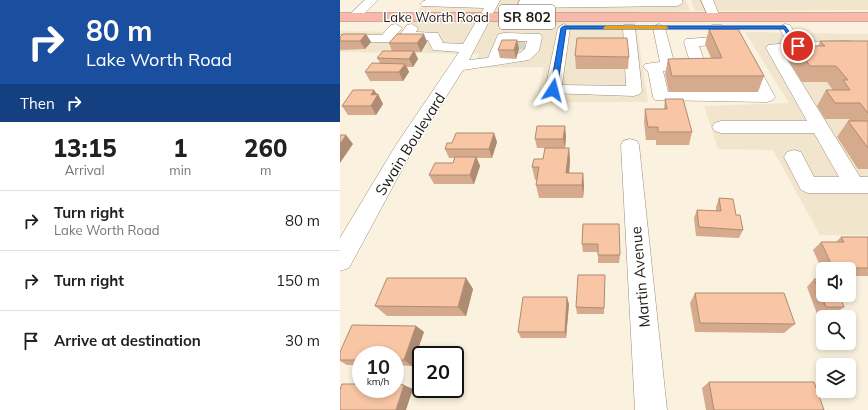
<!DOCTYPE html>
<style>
:root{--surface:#fff;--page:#f6f6f6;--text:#202124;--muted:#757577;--line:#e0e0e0}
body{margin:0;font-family:Mulish,sans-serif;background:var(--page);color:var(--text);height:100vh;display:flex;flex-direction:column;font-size:15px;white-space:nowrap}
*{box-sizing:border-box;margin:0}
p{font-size:13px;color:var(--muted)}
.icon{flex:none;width:22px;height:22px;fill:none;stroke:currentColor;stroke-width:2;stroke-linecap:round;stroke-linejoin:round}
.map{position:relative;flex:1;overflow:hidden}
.panel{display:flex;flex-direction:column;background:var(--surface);width:340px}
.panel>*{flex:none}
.top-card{background:#1a4fa0;color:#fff;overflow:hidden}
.tools{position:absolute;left:476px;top:262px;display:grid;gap:8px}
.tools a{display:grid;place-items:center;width:40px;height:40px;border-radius:6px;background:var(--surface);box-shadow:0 2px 6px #0003;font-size:20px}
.speed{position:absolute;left:12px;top:346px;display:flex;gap:8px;font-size:20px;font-weight:700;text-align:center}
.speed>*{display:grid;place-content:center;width:52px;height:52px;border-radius:50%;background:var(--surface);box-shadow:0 2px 6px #0003;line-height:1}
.speed small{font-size:10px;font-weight:400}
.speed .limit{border:2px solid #111;border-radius:6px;background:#fff;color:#111}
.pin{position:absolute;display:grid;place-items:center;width:34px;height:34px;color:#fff;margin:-17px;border:2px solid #fff;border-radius:50%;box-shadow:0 1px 4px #0007}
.me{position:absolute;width:44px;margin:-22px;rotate:9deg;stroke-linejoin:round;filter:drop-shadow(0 0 3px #0008)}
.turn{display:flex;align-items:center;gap:14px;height:84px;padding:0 20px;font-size:18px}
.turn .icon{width:52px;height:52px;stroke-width:2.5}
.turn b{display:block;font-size:28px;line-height:34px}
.then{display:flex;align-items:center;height:38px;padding:0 20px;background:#0003;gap:8px;font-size:15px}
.eta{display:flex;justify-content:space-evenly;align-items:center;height:68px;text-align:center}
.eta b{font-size:24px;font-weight:800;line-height:28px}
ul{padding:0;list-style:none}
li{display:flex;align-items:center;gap:12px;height:60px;padding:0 20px;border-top:1px solid var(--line)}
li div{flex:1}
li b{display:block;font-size:15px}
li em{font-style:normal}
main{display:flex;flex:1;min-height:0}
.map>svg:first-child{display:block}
</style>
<main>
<section class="panel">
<div class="top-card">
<div class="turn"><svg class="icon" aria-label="right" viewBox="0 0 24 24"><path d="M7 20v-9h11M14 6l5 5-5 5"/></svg><div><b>80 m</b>Lake Worth Road</div></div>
<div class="then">Then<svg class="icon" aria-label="right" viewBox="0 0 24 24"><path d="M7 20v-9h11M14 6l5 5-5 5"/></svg></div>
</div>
<div class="eta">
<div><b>13:15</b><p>Arrival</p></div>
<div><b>1</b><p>min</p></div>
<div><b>260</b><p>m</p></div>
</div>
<ul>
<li><svg class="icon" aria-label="right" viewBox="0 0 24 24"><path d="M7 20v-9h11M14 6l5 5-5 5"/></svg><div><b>Turn right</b><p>Lake Worth Road</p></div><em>80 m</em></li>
<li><svg class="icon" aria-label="right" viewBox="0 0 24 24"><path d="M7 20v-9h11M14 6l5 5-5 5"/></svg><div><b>Turn right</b></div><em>150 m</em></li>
<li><svg class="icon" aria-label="arrive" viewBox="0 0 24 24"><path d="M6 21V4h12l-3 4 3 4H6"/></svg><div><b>Arrive at destination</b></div><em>30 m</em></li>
</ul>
</section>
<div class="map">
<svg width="528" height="410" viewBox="0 0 528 410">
<rect width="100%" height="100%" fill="#faf1df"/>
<path fill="#f2e5cd" d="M86 0H346L350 11 294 12 308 102H196L204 67 133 68 139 54 0 52V31L60 32Z
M351 0H528V10L355 11Z
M405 32 528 34V235H480L433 150 378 149 364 106 449 103Z"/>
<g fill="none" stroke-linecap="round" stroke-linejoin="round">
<path stroke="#d9d1c1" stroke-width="13" stroke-dasharray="13 6" stroke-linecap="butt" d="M172 43H185"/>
<defs>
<path id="minor" d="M25 0H38L18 20H10L8 17 10 14Z
M86 0H160L129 60 148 58 157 37 159 34 164 33 200 34 202 37 199 51 189 60 123 70 72 151 9 268 0 271V238L56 145 119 52 93 50 88 40 61 39 59 36 67 25 72 24 78 28 76 32 98 33 103 43 123 44 144 8 82 6 80 4 82 2ZM169 41H187L185 49 180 53 163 56Z
M180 0H342L343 3 337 6 184 8 178 4Z
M361 0H373L380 17 378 20H370Z
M56 24 62 28 51 42 0 43V35H42L51 25Z
M224 24 230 28 222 85 286 86 283 28 284 25H294L295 28 302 91 300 94 294 96 207 93 205 90 218 28Z
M319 24 325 28 334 62H350L344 42 346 39 375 37 371 28 372 25H382L391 41 389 44 359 46 366 66 364 69 323 71 328 92H416L400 58 402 55H412L414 58 435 97 433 100 427 102 315 100 313 97 308 71 303 67 305 64 320 62 313 28Z
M445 24 450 25 461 42 508 41 513 42 515 45 513 48 508 49 442 51 520 177H528V193H468L461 190 444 157 447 152 454 150 461 152 474 177H499L474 133H381L375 131 372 127 375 123 381 121H467L426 48 428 45 448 43 439 28Z
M290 139 297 141 299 145 327 410H295L281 145 283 141Z"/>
<path id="major" d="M0 13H528V21H0Z"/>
</defs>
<use href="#minor" stroke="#988f7f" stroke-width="1"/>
<use href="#major" stroke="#aa6351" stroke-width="1"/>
<use href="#minor" fill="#fff" fill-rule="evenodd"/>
<use href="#major" fill="#f9b9aa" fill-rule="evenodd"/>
</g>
<path fill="#d5aa8d" d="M369 29 424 76 418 92H329L325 74 328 59 371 58 365 44Z
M26 34 31 42 25 49 1 50 0 49V37Z
M480 41H528V169H518L497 137 508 121H510L509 119H485L477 106 486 90H493L487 82H462L449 62 456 46H478Z
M87 42 81 52H75L78 59 73 67H67L69 72 63 81H30L25 72 40 63 37 58 52 51 49 43Z
M179 49 176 59 160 58 158 50Z
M235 56 289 57 288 69H236Z
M34 90 37 94H38L43 104 36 115H8L2 106Z
M325 99 352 132 349 145H316V140H306L304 122 305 109H324Z
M154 133 157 142 152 158H137L140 166 134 184H94L89 175 113 163 114 158H109L105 149 112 143Z
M226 136 225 148H229L230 161 229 173H243L244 186 243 198H199L196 185 197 180H195L192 167 203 159 205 148H197L195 139Z
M379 198 396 215 403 230 399 238 356 236 354 218 357 210 376 211V207Z
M243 224 280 255 279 263H258V252H243L242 244Z
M501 237H528V276H509V269H483V272L473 250 481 242H496Z
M265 275 264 314H237L236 307Z
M126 278 133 289 126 316H47L35 306Z
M474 279 504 307 495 314H477L467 287Z
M355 293 455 324 444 333 355 332 350 303Z
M229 304 226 338H181L178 332Z
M76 326 84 332 72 366 55 365V355H21V365H7L0 361V352Z
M369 382 484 410H366L362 388Z"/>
<path fill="#ae8b73" d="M26 34 31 42 25 49 20 41Z
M84 34 87 42 81 52 77 43Z
M177 40 179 49 176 59 174 50Z
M74 51 78 59 73 67 69 59Z
M65 64 69 72 63 81 59 72Z
M34 90 37 95 38 94 43 104 36 115 31 106V95Z
M225 126 226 136 225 148 223 139Z
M154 133 157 142 152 158 149 149Z
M6 135 13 144 0 163V144Z
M229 148 230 161 228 186 226 173Z
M136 157 140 166 134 184 130 175Z
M243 173 244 186 243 198 242 185Z
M126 278 133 289 126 316 118 307Z
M227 297 229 304 226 338 225 332Z
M76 326 84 332 72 366 64 360Z
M64 385 73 389 66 410H56Z"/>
<path fill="#f8c6a4" stroke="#ae8b73" d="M369 29H398L424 76H332L328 59 382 58Z
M3 34H26L20 41H0V37Z
M57 34H84L77 43H49Z
M237 38H287L289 57 235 56Z
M162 40H177L174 50H158Z
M480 41H528V113L520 103H495L486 90H510L503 80H508L496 66H470L456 46H485Z
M43 51H74L69 59 37 58Z
M32 63 65 64 59 72H25Z
M13 90H34L31 95 38 94 31 106H2Z
M325 99H343L352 132H318V127H308L305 109H327Z
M508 121H528V148Z
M197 126H225L223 139H195Z
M116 133H154L149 149H105L107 143H112Z
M0 135H6L0 144Z
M205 148H229L226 173H243L242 185H196L199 167H192L194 159H203Z
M115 157H136L130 175H89L95 163H113Z
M379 198 393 199 396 215H400L403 230 359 227 357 210 381 211Z
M243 224H279L280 255H258V244H242Z
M501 237H528V268H493L481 242H504Z
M238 275H265L264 308 236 307Z
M47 278H126L118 307 35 306Z
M474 279H483V295H499L504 307H486Z
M355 293H444L455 324 360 323Z
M183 297H227L225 332H178Z
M12 325 76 326 64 360H55V355H21V360H0V352Z
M369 382H474L484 410H374Z
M2 384H21V389H55V384L64 385 56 410H0V390Z"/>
<path fill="#1a73e8" stroke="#114b97" d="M224 26H445L460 46 455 47 444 29H226L217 90 213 92 210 90 221 28Z"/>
<path fill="#f59e0b" d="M265 26H326L329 28 326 29H263Z"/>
<g text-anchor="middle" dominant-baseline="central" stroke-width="3" stroke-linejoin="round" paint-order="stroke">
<g font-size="13" fill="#1e1b15" stroke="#fff">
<text x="96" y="17">Lake Worth Road</text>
</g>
<rect fill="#fff" stroke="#625f5b" stroke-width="1" x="159" y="5" width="56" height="24" rx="3"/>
<g font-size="14" font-weight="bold" fill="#1e1b15">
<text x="187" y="17">SR 802</text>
</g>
<g font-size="15" fill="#1e1b15" stroke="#fff">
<text transform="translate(70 144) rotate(-58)">Swain Boulevard</text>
<text transform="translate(300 277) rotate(-95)">Martin Avenue</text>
</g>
</g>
</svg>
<div class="tools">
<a><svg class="icon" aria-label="sound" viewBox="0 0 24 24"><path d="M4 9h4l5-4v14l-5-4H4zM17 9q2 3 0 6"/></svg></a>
<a><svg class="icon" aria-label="search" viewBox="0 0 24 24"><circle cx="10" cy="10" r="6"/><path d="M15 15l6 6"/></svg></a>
<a><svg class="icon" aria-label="layers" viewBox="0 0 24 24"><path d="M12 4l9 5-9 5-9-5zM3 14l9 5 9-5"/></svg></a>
</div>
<div class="speed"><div>10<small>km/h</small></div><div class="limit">20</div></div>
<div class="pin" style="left:458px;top:46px;background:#d93025"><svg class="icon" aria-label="arrive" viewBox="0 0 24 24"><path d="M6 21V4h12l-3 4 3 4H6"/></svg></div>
<svg class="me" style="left:213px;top:90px" viewBox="-20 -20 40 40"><path d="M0-17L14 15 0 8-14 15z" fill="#1a73e8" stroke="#fff" stroke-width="4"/></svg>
</div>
</main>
